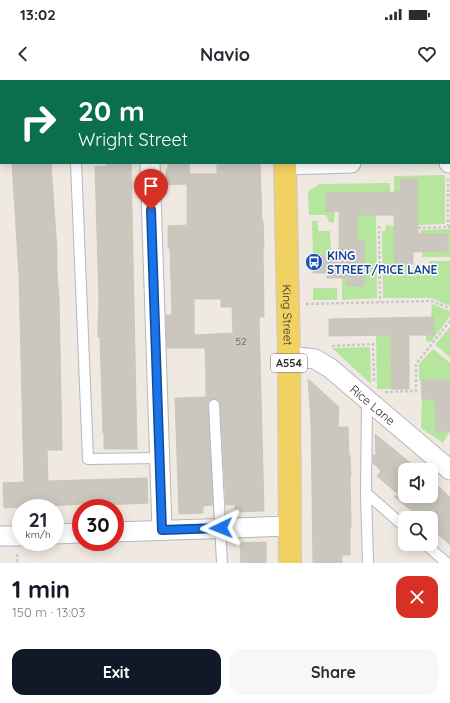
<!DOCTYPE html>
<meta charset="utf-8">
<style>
:root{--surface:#fff;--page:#f7f7f7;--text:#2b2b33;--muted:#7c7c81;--accent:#111827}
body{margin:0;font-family:Quicksand,sans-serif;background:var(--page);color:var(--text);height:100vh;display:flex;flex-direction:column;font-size:15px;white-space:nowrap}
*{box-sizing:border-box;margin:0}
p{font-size:13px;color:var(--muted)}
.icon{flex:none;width:22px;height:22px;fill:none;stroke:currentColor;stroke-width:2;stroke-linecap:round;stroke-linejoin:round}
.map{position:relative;height:483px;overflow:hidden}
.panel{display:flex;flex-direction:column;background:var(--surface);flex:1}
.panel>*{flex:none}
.top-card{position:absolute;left:0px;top:0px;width:450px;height:84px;box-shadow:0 2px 10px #0003;background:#0b6e4f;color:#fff;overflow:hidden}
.tools{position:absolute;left:398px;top:383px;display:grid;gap:8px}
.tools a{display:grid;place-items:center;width:40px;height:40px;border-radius:8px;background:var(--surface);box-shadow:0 2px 10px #0003;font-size:20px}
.speed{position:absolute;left:12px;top:419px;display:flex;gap:8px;font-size:20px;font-weight:700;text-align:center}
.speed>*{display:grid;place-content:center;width:52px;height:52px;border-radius:50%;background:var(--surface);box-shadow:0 2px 10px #0003;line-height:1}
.speed small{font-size:10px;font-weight:400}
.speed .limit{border:6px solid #d22;background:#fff;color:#111}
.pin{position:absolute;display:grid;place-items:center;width:34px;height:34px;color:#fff;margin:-41px -17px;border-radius:50% 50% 50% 0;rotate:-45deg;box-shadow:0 0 4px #0007}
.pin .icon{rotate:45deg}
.me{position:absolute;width:44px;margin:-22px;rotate:268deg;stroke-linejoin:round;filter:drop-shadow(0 0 3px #0008)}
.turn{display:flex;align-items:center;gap:14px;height:84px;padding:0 12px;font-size:18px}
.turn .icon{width:52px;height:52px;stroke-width:2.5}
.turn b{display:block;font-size:28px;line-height:34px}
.round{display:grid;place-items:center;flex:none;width:42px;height:42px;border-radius:12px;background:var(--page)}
.head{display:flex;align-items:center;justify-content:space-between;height:68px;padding:0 12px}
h1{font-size:24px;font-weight:800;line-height:30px;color:var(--accent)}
.button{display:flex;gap:8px;margin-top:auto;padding:8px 12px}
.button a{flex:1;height:46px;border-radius:12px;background:var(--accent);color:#fff;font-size:16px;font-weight:800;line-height:46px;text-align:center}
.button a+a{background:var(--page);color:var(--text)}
.status{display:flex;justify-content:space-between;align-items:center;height:28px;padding:0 20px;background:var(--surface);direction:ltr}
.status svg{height:11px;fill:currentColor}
header{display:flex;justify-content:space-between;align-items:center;height:52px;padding:0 12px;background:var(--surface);font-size:18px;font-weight:800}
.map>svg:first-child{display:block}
</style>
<div class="status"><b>13:02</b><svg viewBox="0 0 49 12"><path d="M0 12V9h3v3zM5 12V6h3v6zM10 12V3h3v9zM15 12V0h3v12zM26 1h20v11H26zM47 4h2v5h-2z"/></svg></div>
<header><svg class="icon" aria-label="back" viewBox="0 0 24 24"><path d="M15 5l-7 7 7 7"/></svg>Navio<svg class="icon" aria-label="heart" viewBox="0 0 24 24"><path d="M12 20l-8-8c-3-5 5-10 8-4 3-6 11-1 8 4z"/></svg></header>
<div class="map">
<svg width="450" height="483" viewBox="0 0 450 483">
<rect width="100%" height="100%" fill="#efe9e1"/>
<path fill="#b6e59e" d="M445 95V144L418 145 401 99V112H394V96Z
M390 103V112L326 113V131H335L334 143 329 142 326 135H309L308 112 319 104Z
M357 130H376L377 218 342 220V194H347V206H364V162L357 161Z
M312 141H318V151H330L331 175 313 176Z
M386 145 395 146V184H409L410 190 429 191V181H450V226L431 218H383L382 151H385Z
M449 149 450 150V177H422V172L447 171V154H420L421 150Z
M313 208H337V220H313Z
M432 224 450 231V236L431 262 426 261V255L434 254 433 238 431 237Z
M450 247V277L435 265Z
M396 255 391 267 392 309H377L376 256Z
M370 267 371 304 332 268Z
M433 269 450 283V300H419V284Z
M422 319H435L436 351H450L443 363 421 348Z"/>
<path fill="#cbc7bf" stroke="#cbc5ba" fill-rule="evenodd" d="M12 83H36L37 85 51 84 57 171V194L59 218 62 370H47L48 401 147 398 148 423 106 425 105 423 4 428 3 403 24 402 19 195Z
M107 83H131L137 369H104V353H103L100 257H98V247L99 221 95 87 107 86Z
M168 83H189L190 94H217V85L236 84V83H260L262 141H263L264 168H263L264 237H259L264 431 235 432V424L226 425 220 325 219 321 214 319 210 320 208 322V325L213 425 203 426V433L179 434 175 318 206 317V297L205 268H167L166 235H172L170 168H168V146L187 145V104L166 105V89H168ZM194 219H221V227H232L233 253 194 255Z
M400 99H417L418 154H447V171L413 172V184H395L394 135H357V161H364V206H347V198H327V193H313V176L339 175V131L326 132V113L401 112Z
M433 237 434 255H409V309H392L391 255 329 256V239Z
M308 299 339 327 338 347H348L349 375H350L351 395H350L351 440V448H350V475H342V483H313L311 342Z
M421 300H450V351H436L435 319H422Z
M375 354 419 390H405V416H431V400L450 417V465L431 448V438H420L394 416H400L377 396 381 391 373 383V375H376Z
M266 462V483H241L240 463Z"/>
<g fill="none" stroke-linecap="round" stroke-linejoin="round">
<defs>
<path id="lane" d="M73 0V1
M203 0V1
M375 0V1
M76 83 88 379 160 378
M214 325 222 483
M366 413 367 319
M425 464 447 483
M368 483 366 413 405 447"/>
<g id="street">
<path d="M147 0V1"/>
<path d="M150 83 162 450"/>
<path d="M449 83H450"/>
<path d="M285 85 351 83"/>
<path id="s1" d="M289 276 315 279 330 288 450 390"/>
<path d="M115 452 289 446"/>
<path d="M55 454 81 453"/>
<path d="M0 456H21"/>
</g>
<g id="primary">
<path d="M282 0V1"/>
<path id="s2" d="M285 83 289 276 290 483"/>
</g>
</defs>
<use href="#lane" stroke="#b4b7c1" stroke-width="12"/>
<use href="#street" stroke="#b4b7c1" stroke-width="21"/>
<use href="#primary" stroke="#c9c9c9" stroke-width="24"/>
<path stroke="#c9c9c9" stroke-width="2.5" stroke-dasharray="3 2" stroke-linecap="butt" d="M448 99V145L450 147
M379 146 380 222
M418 148 450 147
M306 224 431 221 450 228
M332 266 373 264 374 302
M385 312 416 311V284L450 241
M17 474V483"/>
<use href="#lane" stroke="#fff" stroke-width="10"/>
<use href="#street" stroke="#fff" stroke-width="19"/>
<use href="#primary" stroke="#f2d163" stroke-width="22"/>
</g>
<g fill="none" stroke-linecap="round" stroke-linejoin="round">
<defs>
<path id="route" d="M151 130 162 450 221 448"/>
</defs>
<use href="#route" stroke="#114b97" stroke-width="10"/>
<use href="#route" stroke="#1a73e8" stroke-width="7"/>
</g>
<defs>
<symbol id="bus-disc" viewBox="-11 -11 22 22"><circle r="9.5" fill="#1a4fb4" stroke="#fff"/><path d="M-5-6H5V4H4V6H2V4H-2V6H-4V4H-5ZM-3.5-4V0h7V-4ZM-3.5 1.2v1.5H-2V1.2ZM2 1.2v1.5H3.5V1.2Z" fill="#fff"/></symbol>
</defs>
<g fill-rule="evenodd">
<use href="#bus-disc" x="304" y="172" width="20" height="20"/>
</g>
<g text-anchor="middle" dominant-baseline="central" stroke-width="3" stroke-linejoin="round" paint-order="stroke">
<g font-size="10" fill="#555452">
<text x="241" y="261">52</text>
</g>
<rect fill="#fff" stroke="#6d6d6d" stroke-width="1" x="271" y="274" width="36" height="18" rx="3"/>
<g font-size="11" font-weight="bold" fill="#2e2e2e">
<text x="289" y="283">A554</text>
</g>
<g font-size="12" font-weight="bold" fill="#164399" stroke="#fff" text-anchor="start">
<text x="327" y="175">KING<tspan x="327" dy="14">STREET/RICE LANE</tspan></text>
</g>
<g font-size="12" fill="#2e2e2e" stroke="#fff">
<text stroke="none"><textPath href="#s2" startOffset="152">King Street</textPath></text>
<text stroke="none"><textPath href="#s1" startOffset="100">Rice Lane</textPath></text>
</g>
</g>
</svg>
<div class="tools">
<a><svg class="icon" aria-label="sound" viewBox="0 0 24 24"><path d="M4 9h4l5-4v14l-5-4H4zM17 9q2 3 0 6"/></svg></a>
<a><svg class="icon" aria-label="search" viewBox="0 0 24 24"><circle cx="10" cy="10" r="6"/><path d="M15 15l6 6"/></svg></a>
</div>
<div class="speed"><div>21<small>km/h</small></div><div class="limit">30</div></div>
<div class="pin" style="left:151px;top:130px;background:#d93025"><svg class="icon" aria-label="arrive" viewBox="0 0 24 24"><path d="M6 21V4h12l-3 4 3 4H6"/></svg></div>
<svg class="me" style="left:221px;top:448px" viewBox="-20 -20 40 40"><path d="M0-17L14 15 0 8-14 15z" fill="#1a73e8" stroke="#fff" stroke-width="4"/></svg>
<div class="top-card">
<div class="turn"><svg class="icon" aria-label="right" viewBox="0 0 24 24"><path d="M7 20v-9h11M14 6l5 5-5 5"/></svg><div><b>20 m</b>Wright Street</div></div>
</div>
</div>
<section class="panel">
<div class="head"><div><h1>1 min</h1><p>150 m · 13:03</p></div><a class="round" style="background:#d93025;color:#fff"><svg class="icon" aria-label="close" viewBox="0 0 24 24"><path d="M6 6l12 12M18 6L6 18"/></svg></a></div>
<div class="button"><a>Exit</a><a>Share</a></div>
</section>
